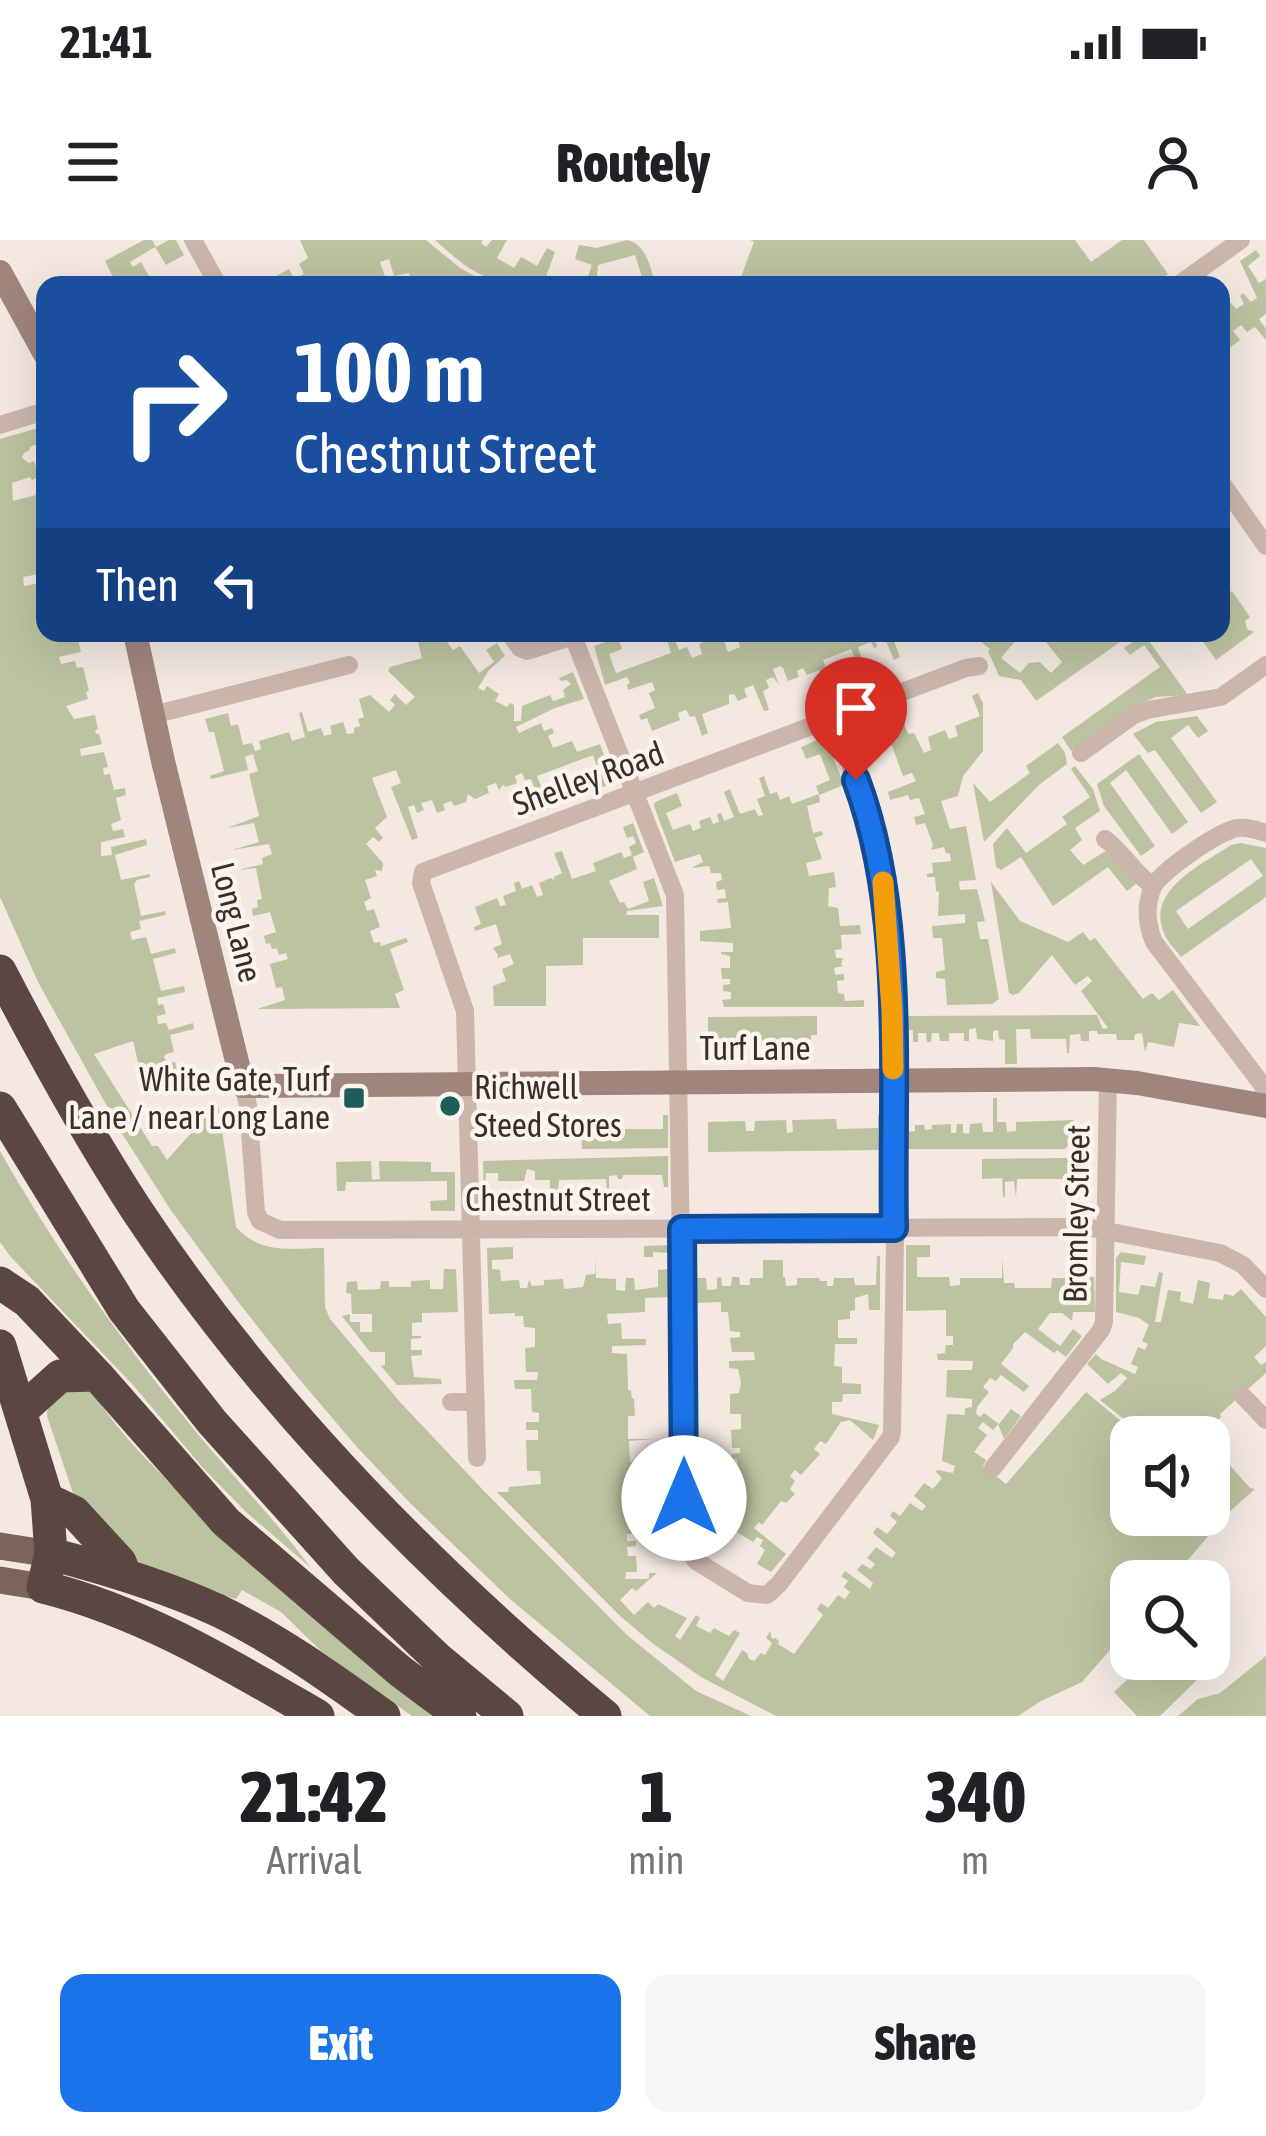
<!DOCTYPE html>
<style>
:root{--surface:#fff;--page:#f6f6f6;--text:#202124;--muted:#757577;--accent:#1a73e8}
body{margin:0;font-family:"Asap Condensed",sans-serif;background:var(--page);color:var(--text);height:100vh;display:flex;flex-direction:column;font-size:45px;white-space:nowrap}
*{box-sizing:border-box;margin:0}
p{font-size:39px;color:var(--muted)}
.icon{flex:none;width:66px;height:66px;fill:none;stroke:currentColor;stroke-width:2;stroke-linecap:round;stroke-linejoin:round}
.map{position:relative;height:1476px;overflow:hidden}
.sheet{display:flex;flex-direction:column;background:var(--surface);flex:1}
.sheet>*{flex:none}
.hud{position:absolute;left:36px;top:36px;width:1194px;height:366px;border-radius:24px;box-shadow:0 12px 48px #0002;background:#1a4fa0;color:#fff;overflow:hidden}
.controls{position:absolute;left:1110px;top:1176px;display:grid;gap:24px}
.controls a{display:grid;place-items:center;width:120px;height:120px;border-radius:24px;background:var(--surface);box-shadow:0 12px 48px #0002;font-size:60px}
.pin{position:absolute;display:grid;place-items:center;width:102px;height:102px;color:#fff;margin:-123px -51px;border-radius:50% 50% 50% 0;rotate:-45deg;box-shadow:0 0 12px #0007}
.pin .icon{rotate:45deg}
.me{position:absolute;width:132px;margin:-66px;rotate:0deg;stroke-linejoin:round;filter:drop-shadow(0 0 9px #0008)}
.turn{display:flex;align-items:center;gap:42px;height:252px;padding:0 60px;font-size:54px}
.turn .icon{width:156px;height:156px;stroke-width:2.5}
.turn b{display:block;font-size:84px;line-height:102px}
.then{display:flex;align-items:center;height:114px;padding:0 60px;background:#0003;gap:24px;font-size:45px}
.eta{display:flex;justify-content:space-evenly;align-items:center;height:204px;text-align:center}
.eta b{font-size:72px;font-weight:800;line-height:84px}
.button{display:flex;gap:24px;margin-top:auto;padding:24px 60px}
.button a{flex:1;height:138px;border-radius:24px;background:var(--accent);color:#fff;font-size:48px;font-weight:800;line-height:138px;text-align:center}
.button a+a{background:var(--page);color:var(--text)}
.status{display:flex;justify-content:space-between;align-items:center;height:84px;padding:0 60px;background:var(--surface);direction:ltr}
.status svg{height:33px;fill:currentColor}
header{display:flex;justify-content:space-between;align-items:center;height:156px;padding:0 60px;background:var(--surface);font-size:54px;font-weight:800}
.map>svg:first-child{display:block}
</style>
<div class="status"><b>21:41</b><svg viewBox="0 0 49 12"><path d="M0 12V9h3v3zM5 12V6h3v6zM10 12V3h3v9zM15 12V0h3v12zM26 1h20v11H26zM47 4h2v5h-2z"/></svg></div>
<header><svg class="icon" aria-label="menu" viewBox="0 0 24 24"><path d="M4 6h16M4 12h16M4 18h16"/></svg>Routely<svg class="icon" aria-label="person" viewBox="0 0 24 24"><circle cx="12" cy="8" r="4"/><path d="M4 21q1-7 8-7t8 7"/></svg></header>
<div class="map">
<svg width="1266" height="1476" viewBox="0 0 1266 1476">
<rect width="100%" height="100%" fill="#f4e8e1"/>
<path fill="#bcc3a0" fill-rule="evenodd" d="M144 0H152L156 7 169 0H176L184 15 166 25 155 7 130 22 133 27 141 22 154 45H117L105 21Z
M300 0H426L460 28 491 45H447L435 38 430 45H426L427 37 420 36 418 45H412L409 33 394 36 389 19 380 22 388 45H272L269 40 289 29 294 39 304 34 299 24 308 18Z
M435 0H483L481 3 486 7 492 0H507L497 18 514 28 521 17 537 26 547 8 555 12 544 42 550 45C491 45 478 39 435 0Z
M627 0C647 4 650 28 656 45H625L624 38 635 36 638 44 644 43 635 15 598 25 596 45H585L592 25 575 19 579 5 597 8Z
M750 0H1075L1091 22 1122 0H1144L1168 34 1153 45H738L754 2Z
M1256 10 1260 16 1248 26 1259 43 1266 39V74L1259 79 1266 89V100L1255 87 1247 92 1241 85 1233 91 1240 100 1221 114V70L1231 63 1236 69 1244 64 1240 56 1243 53 1251 62 1257 58 1240 21Z
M45 186V201L30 207V210L24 213 22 218 29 223 34 221 40 237 32 240 30 237 12 243 13 261 36 255 45 276V333L23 337 24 346 45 342V380L41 382 45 393H69L71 398 77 396 81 412 59 417 61 424 75 421 77 428 83 427 89 451 86 452 88 459 66 466 74 479 95 475 98 489 95 490 96 494H99L102 504 80 509 81 516 104 512 108 527 103 528 104 535 110 534 114 550 125 548 126 555 116 558 121 580 111 584 113 591 123 589 125 597 101 602V616L112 615 111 607 146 599 147 605 115 615 121 640 150 634V637L137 640 134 644 141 676 165 671 166 675 139 681 141 689 130 692 132 700 146 697 151 714 175 708 176 713 153 719 161 751 184 746 185 752 157 758 158 765 163 764 166 774 157 776 158 784 166 783 169 790 193 783 194 789 170 795 174 812 166 814 164 817 168 823 175 822 179 838 171 840 172 845 145 851 133 801 94 814 152 906H158L167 920 218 863 236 987C262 1015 288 1008 324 1008L325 1067 330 1079 400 1162 483 1250 627 1395 696 1451 751 1476H650L510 1359 411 1264 356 1206 295 1134 236 1059 170 969 123 895 38 742 0 657V199Z
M1221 350 1225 356 1232 351 1250 377 1245 381 1247 389 1254 392 1216 420 1197 393H1221Z
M379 393H420L422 396 426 393H451L454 397 447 402 453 410 460 406 479 433 494 422 486 410 497 403 505 416 489 430 478 448 484 451 487 446 499 454 495 461 507 467 510 463 514 465V481H521L522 466 550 455 553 461 565 457 563 450 571 444 567 440 561 441 559 438 573 432 584 459 555 468 516 487 519 493 541 483 544 491 552 488 554 493 548 496 553 508 572 501 577 512 600 504 612 540 611 544 575 558 571 546 574 547 600 535 593 515 537 536 544 555 558 551 563 563 530 576 525 563 538 557 531 539 525 540 522 533 515 536 517 543 506 547 503 545 499 550 496 543 487 546 489 553 475 559 468 554 466 562 454 566 451 561 443 564 445 570 437 573 432 560 421 563 424 570 417 573 414 565 408 567 418 598 412 600 391 547 401 543 396 530 372 538 387 577 375 588 383 598 379 602 373 597 366 604 383 623 382 631 375 630 377 636 365 640 371 658 364 662 367 671 374 669 380 687 370 691 374 703 380 702 381 706 406 698 408 702 390 709 404 750 395 754 400 768 257 769 285 760 282 747 276 748 270 724 288 719 286 713 279 715 277 708 272 709 270 703 266 704 264 696 276 692 270 672 253 676 252 669 258 667 257 660 262 659 256 628 238 630 263 624 262 618 272 614 269 604 232 610 259 602 254 583 227 588 259 576 249 534 258 531 253 514 245 517 248 530 211 539 210 536 224 531 214 492H209L205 479 228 473 231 486 238 484 243 505 252 503 255 511 261 509 259 501 289 492 292 501 305 497 299 473 302 472 308 492 321 488 324 496 332 494 330 486 343 482 347 494 354 493V488L360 486 358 479 364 477 359 459 370 455 389 472 395 465 390 460 395 454 406 465 415 457 388 431 390 427 422 418 417 398 404 401 402 394 378 398Z
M649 393H672L679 410 687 407 692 418 702 414 699 404 722 395 728 412 740 407 736 393H808L811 398 818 393H898L892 396 900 417 894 420 884 396 875 400 877 407 874 408 871 402 858 407 870 447 853 454 848 442 862 435 851 409 823 420 833 447 827 450 819 430 807 435 803 428 797 431 799 437 788 441 783 428 780 426 773 429 779 445 773 437 766 440 769 448 763 451 769 470 764 471 753 445 744 449 747 457 738 461 734 454 729 455V464L702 474 708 493 702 496 695 476 690 477 686 470 678 473 680 480 652 491 647 478 641 480 639 475 655 468 649 453 655 450 652 442 628 450 627 445 630 443 627 437 605 445 594 406 618 398 622 409 609 414 616 433 671 413 665 394 651 399Z
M976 393H1022L1001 418 1020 433 1029 423 1040 422 1051 433 1062 422 1046 402 1042 393H1133L1036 461 1021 440 999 436 988 411 990 409 979 400 981 397Z
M1144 394 1188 455 1156 457 1134 466 1071 511 1062 497 1160 427 1144 405 1130 415 1124 408Z
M978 453 983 463V511L963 536 958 556 941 561 950 589 966 586 976 640 959 641 960 650 977 649 985 681 977 682 980 699H988L999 759 992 764 947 765 945 739 936 738V732L945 730 942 698H933L932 686 965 683V674L938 676 939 652 936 651 935 637H927V634L933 633 932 623 951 621 950 614 946 613 944 607 931 610 933 605 925 583 916 585 914 577 925 574 919 558 910 560 908 555 890 560 888 552 916 541 912 533 903 536 891 503 897 500 892 487 883 489 880 483 874 485 876 492 865 497 870 510 860 514 853 491 856 486 899 470 908 494 914 493 924 513 931 510 928 497 945 490 949 499 958 496 955 486 980 476 972 456Z
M1197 476 1208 491 1198 498 1188 485 1171 498 1217 562 1201 573 1155 510 1148 513 1133 494 1156 482Z
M822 498 826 499 844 545 819 555 820 562 807 566 813 593 822 591 823 595 815 598 822 619 806 623 809 636 834 632 836 647 829 648 828 666 838 668 840 686 860 685 861 694 841 695 842 709 835 710 836 718H843L841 724 843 726 834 728 835 735 844 734V740L837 741 838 753 844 754 845 761 864 760V767H724L722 760 731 759V752L723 751V745L730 744V739H722L721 728H730V716L721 714V712H733V703L700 701V691L731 688 728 662 718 663 717 659 726 658 725 649 717 650 716 642 722 640 721 633H711L709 626 691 628 703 622 700 614 675 622 654 566 655 562 677 553 682 566 666 573 673 590 690 584 693 591 701 588 699 581 710 577 713 584 719 582 717 574 721 573 724 581 734 577 724 552 730 549 740 574 755 569 758 576 763 575 757 559 765 556 759 538 764 536 770 554 777 552 780 560 789 556 792 564 819 554 816 546 830 540 820 514 806 519 801 507Z
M1058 503 1065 513 1067 524 1040 544 984 602 973 543 990 562 1030 533 1026 526Z
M1139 514 1188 582 1172 594 1126 530 1110 543 1155 606 1141 616 1104 566 1097 544Z
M1075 526 1093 549 1100 571 1075 588 1082 600 1070 610 1083 625 1104 612H1112L1136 644 1127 651 1108 627 1053 666 1021 617 1001 630 996 627 993 604 1007 588 1026 613 1067 584 1062 577 1090 557 1071 529Z
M633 583 644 612 633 617 637 629 609 641 620 663 624 662 628 669 649 661 643 642 654 638 663 666 627 671 626 675H659V698H583V725L546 726V766H494L493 746 506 741 502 729 514 724 510 714 497 718 498 715 493 708 502 704 496 684 475 691 474 687 481 684 475 667 497 658 500 666 506 665 503 656 516 651 514 643 519 641 522 649 532 645 537 657 543 655 539 643 551 638 554 640V637L562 633 554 613 562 611 572 639 596 631 593 623 621 612 624 618 632 615 629 607 636 603 633 596 627 598 623 587Z
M1241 603 1266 608V657L1181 717C1176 710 1167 702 1164 693 1145 650 1203 624 1231 605ZM1251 619 1263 636 1188 689 1176 671Z
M991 642 1020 681 1068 702 1083 692 1090 701 1095 698 1143 759 1152 753 1159 760 1173 750 1200 786 1179 783 1174 807 1148 802 1145 812 1142 793 1135 794 1134 800H1117L1116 794H1098L1097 791H1089V801H1081L1080 794 1070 795 1069 813H1067L1066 799H1031L1030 789H1016L1017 824H1005V800L999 799 998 790 993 791V801L977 799 976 788 969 789V801H964V793H949V801H940L939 793H932L931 802H927L926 793H918V802H913V790H906L905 776 1097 775 1103 789 1108 788 1081 751 1092 741 1088 736 1075 745 1052 715 1019 753 1013 755 1009 753Z
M817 776V795H811V800L708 801V777Z
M993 858H997V882H1006L1007 892 1016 891V882L1074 880 1075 897 1065 909H908V892L915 891V885H924L925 890 932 889V885L951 884V893H956L957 884H963V893L969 894 970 884 982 883 983 892H993Z
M663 875H668V908L582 909 581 889H663Z
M878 875H880L882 910 708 912V882L745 881 746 891H754L755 881 786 880 787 893 793 892 792 880 836 879 837 889 878 888Z
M0 911C56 1010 124 1105 197 1193 234 1238 276 1280 310 1327L246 1272 204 1229 133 1145 10 1016 0 1002Z
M668 916V947H664L662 935H623L622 939H618L617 935 609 936V950H607L606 939 559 940 558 953H550V940H535V931L527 929 524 941H498V933H486L484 961 483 921Z
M1071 918V939H1017L1016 958 1014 941 1005 942V958L1003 956 1002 938 982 939V919Z
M371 921 372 940 380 939 379 921 431 922V932H455V971H431L430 961 447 960V941L346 942 345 951H337L336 922Z
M668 1005 670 1008 671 1057 645 1058V1072L607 1074 608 1084 621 1083 622 1099H646V1105L612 1106V1113L627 1114 628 1150 631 1151 632 1158 634 1159 635 1176H628V1199H655L629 1201 630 1222 635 1223 636 1249 626 1250V1268L636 1269 640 1293 627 1294V1301H636V1306L627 1307 628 1316H636L637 1332H626L625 1339H649V1333H657L636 1351 632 1348 620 1360 634 1375 648 1362 654 1368 658 1364 687 1378 675 1396 680 1400 696 1375 700 1378 696 1386 710 1393 714 1388 729 1396 734 1390 740 1393 715 1435 723 1441 742 1410 747 1413 749 1419 754 1421 761 1413 765 1415 772 1403 766 1398 770 1391 772 1399 775 1398 779 1401 778 1404 794 1414 823 1375 817 1369 821 1363 828 1368 838 1355 845 1359 850 1352 844 1347 848 1341 841 1336 845 1331 870 1349 873 1343 857 1330 862 1324 871 1329 875 1324 867 1318 876 1307 892 1318 896 1313 873 1293 877 1287 887 1294 897 1282 890 1276 893 1271 900 1276 910 1263 922 1271 926 1266 914 1256 924 1243 933 1249 942 1238 936 1232 937 1230 953 1233 955 1226 942 1221 947 1174 965 1175V1168L972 1167V1159L946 1157 947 1130H972L973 1121 938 1120 937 1114 945 1113 946 1105H953V1096H946V1070L906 1071V1005H930V1017H917V1037H949L950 1046 960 1045V1038H1002V1018L1004 1043H1014L1015 1048H1051L1052 1038H1079L1082 1047H1088L1090 1037H1094L1095 1072H1073L1072 1081 1062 1073H1050L1038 1089 1060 1106 1073 1089 1082 1096 1066 1117 1057 1110 1054 1113 1025 1092 1013 1104V1108L1001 1124 1029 1146 1024 1152 1001 1135 996 1141 990 1138 983 1147 989 1152 977 1167 976 1174 980 1177 984 1173 999 1184 1011 1169 1021 1176 1004 1199 998 1184 993 1190 983 1182 978 1188 987 1195 974 1212 986 1220 983 1226 1006 1244 1086 1152 1140 1197H1131V1275H1209V1203L1226 1221 1224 1223 1227 1222 1250 1248 1255 1249 1227 1274 1170 1341H1131V1386L1082 1442 1041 1461 1018 1476H776L701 1437 652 1403 619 1375 497 1252H508L509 1247 541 1244 540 1231H527L526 1200H538V1190H526V1182H539V1173L532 1172 531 1149H515L514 1140H537L538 1132H526L525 1108 535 1107V1088L524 1087 523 1076H515V1073L489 1074 487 1008 513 1007V1019L492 1020V1029L500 1030 501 1041 519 1040 520 1048H527L529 1040 532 1046 544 1045V1040L563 1039 564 1049 583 1047 586 1035 595 1034V1018L596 1038 616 1039V1050L625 1051 626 1038H634L635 1050 658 1047V1030L669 1029V1013L653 1012V1017H644V1006Z
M1121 1012 1146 1016 1144 1025 1121 1022 1119 1052 1138 1055 1141 1045 1155 1047 1159 1032 1163 1033 1155 1082H1161L1168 1050 1181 1052 1180 1061 1193 1064 1198 1040 1210 1043 1208 1058 1223 1060 1224 1054 1233 1056 1241 1049 1266 1077V1106L1254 1117 1261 1125 1266 1122V1133L1220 1174 1221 1177 1202 1194 1204 1197H1146L1100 1160 1115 1151 1127 1138 1121 1133 1108 1144 1087 1124 1096 1114 1101 1119 1135 1134 1138 1127 1131 1124 1138 1107 1145 1110 1148 1104 1142 1101 1149 1085 1139 1078 1116 1072V1018Z
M877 1016H880V1070H869L868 1054 855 1058V1070L850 1071V1079L838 1080V1098H857V1104H835L834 1126 842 1127V1143L861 1144V1154H843L842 1162H832V1174L879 1185 873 1200 850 1180 841 1182 826 1204 820 1201 814 1209 820 1214 801 1235 795 1230 790 1236 795 1241 790 1249 795 1254 786 1263 781 1261 762 1285 759 1282 754 1288 786 1314 771 1332 757 1324 765 1310 760 1306 763 1300 757 1297 753 1302 737 1292 742 1284 726 1275 712 1297 707 1294H698L697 1263 732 1262 731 1237 738 1236 737 1219 732 1218V1214L740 1213V1208H732L731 1190 741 1189V1174H730V1154L739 1153 741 1142 738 1129 729 1128V1121L755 1120 754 1112H732L730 1098 740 1097V1092L730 1091 728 1072H721V1062L696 1063V1038H706L707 1050 717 1049V1038L721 1037 722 1046H731L732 1037H739L740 1045H750V1038H763V1020H783V1037H785L786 1046 797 1045V1038H819L820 1041H827V1046H833L834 1038H854L855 1045H876Z
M444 1029H456L458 1072 422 1073V1082L412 1083V1096H421V1098L411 1099V1110H422V1115L411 1116 414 1137 441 1139 442 1144 397 1145 381 1126 385 1125V1112H370L342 1076 350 1074V1082H360V1092H372V1074H352L351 1054 346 1053 347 1042 357 1041 358 1050 380 1049 381 1041H389V1047H411V1041L430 1040V1049H443Z
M93 1151C115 1190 151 1224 183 1256 261 1334 346 1406 432 1476H412L321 1411 281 1372 242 1350 236 1359 179 1343 130 1321 73 1253 47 1176 48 1163 54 1152Z
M1266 1416V1476H1178L1198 1459 1220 1453Z
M1149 1419H1189L1203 1434 1160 1476H1137L1114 1452Z"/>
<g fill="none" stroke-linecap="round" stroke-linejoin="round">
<path stroke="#ccb6ac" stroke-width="18" d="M193 0 218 45
M1178 45 1241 0
M0 185 45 171
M1221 242 1266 306
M509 393 520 408 527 411 583 393
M573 396 675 655 686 1307 696 1321 748 1353 767 1355 779 1344 891 1197 892 1191 895 1001 892 770 883 644 881 622 869 579 834 477
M153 475 349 425
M1081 513 1134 475 1147 470 1221 457 1266 425
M1105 599C1124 613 1134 634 1153 646
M243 846 248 865 256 972 260 981 280 990 1086 987 1220 1013 1243 1025 1266 1049
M1263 866 1264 847 1154 702C1147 685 1145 665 1153 647 1161 631 1220 590 1238 588 1248 587 1257 590 1266 593
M1243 1156 1266 1180
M451 1162H476
M477 1218 465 771 421 643 423 632 966 428 979 426
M993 1228 1101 1090 1104 1082 1108 840"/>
<path stroke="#a0857d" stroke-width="24" d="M0 32 45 114
M135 393 163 521 243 846 1094 839 1137 843 1266 866"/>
<path stroke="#7c635c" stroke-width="27" d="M0 1306 51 1314
M0 1340 43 1347"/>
<path stroke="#5b4642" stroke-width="33" d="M0 731C42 812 86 892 136 969 264 1162 427 1328 605 1476
M0 868 124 1070 212 1182 346 1331 437 1418 507 1476
M0 1043 27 1061 97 1135 226 1282 400 1431 460 1476
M0 1106 47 1259 51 1314 43 1347C143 1372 230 1425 318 1476
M21 1171 60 1136 97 1135
M47 1259 74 1272 120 1322 125 1334
M51 1314C108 1329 165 1346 219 1371 277 1399 331 1438 384 1476"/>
</g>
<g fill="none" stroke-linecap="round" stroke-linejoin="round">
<defs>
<path id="route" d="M684 1258 682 989 894 988C891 845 907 675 856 540"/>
</defs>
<use href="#route" stroke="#114b97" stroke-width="30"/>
<use href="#route" stroke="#1a73e8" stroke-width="21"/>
<path stroke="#f59e0b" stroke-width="21" d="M883 642 892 770 893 829"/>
</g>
<g fill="#1f5d59" stroke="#fbf3ed" stroke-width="4.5">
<rect x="342" y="846" width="24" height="24" rx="6"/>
<circle cx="450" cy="866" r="12"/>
</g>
<g text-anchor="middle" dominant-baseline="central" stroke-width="9" stroke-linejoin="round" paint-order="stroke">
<g font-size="33" fill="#3a2e2b" stroke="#fbf3ed">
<text transform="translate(588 538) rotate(-20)">Shelley Road</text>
<text transform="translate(237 682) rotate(76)">Long Lane</text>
<text x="755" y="808">Turf Lane</text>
<text x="558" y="959">Chestnut Street</text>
<text transform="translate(1076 974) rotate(-89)">Bromley Street</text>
</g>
<g font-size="33" fill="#3a2e2b" stroke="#fbf3ed" text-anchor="end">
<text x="330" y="839">White Gate, Turf<tspan x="330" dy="38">Lane / near Long Lane</tspan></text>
<text x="474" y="847" text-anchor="start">Richwell<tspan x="474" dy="38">Steed Stores</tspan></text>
</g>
</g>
</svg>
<div class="controls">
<a><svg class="icon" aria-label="sound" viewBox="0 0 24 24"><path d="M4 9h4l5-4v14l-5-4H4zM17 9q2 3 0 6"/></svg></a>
<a><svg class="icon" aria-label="search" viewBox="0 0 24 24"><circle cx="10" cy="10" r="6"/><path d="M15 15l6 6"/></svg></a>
</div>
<div class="pin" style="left:856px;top:540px;background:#d93025"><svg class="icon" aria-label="arrive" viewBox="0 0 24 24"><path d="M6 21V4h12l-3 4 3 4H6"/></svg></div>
<svg class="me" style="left:684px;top:1258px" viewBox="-20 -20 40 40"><circle r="19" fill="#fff"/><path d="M0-13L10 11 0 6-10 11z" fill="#1a73e8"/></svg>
<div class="hud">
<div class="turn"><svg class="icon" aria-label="right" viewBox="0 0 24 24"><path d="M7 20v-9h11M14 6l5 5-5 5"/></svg><div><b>100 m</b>Chestnut Street</div></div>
<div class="then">Then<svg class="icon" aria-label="left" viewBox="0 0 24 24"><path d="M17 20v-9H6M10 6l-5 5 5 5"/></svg></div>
</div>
</div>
<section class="sheet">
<div class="eta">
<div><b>21:42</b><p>Arrival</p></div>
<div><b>1</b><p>min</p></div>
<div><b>340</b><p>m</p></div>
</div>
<div class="button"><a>Exit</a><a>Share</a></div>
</section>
